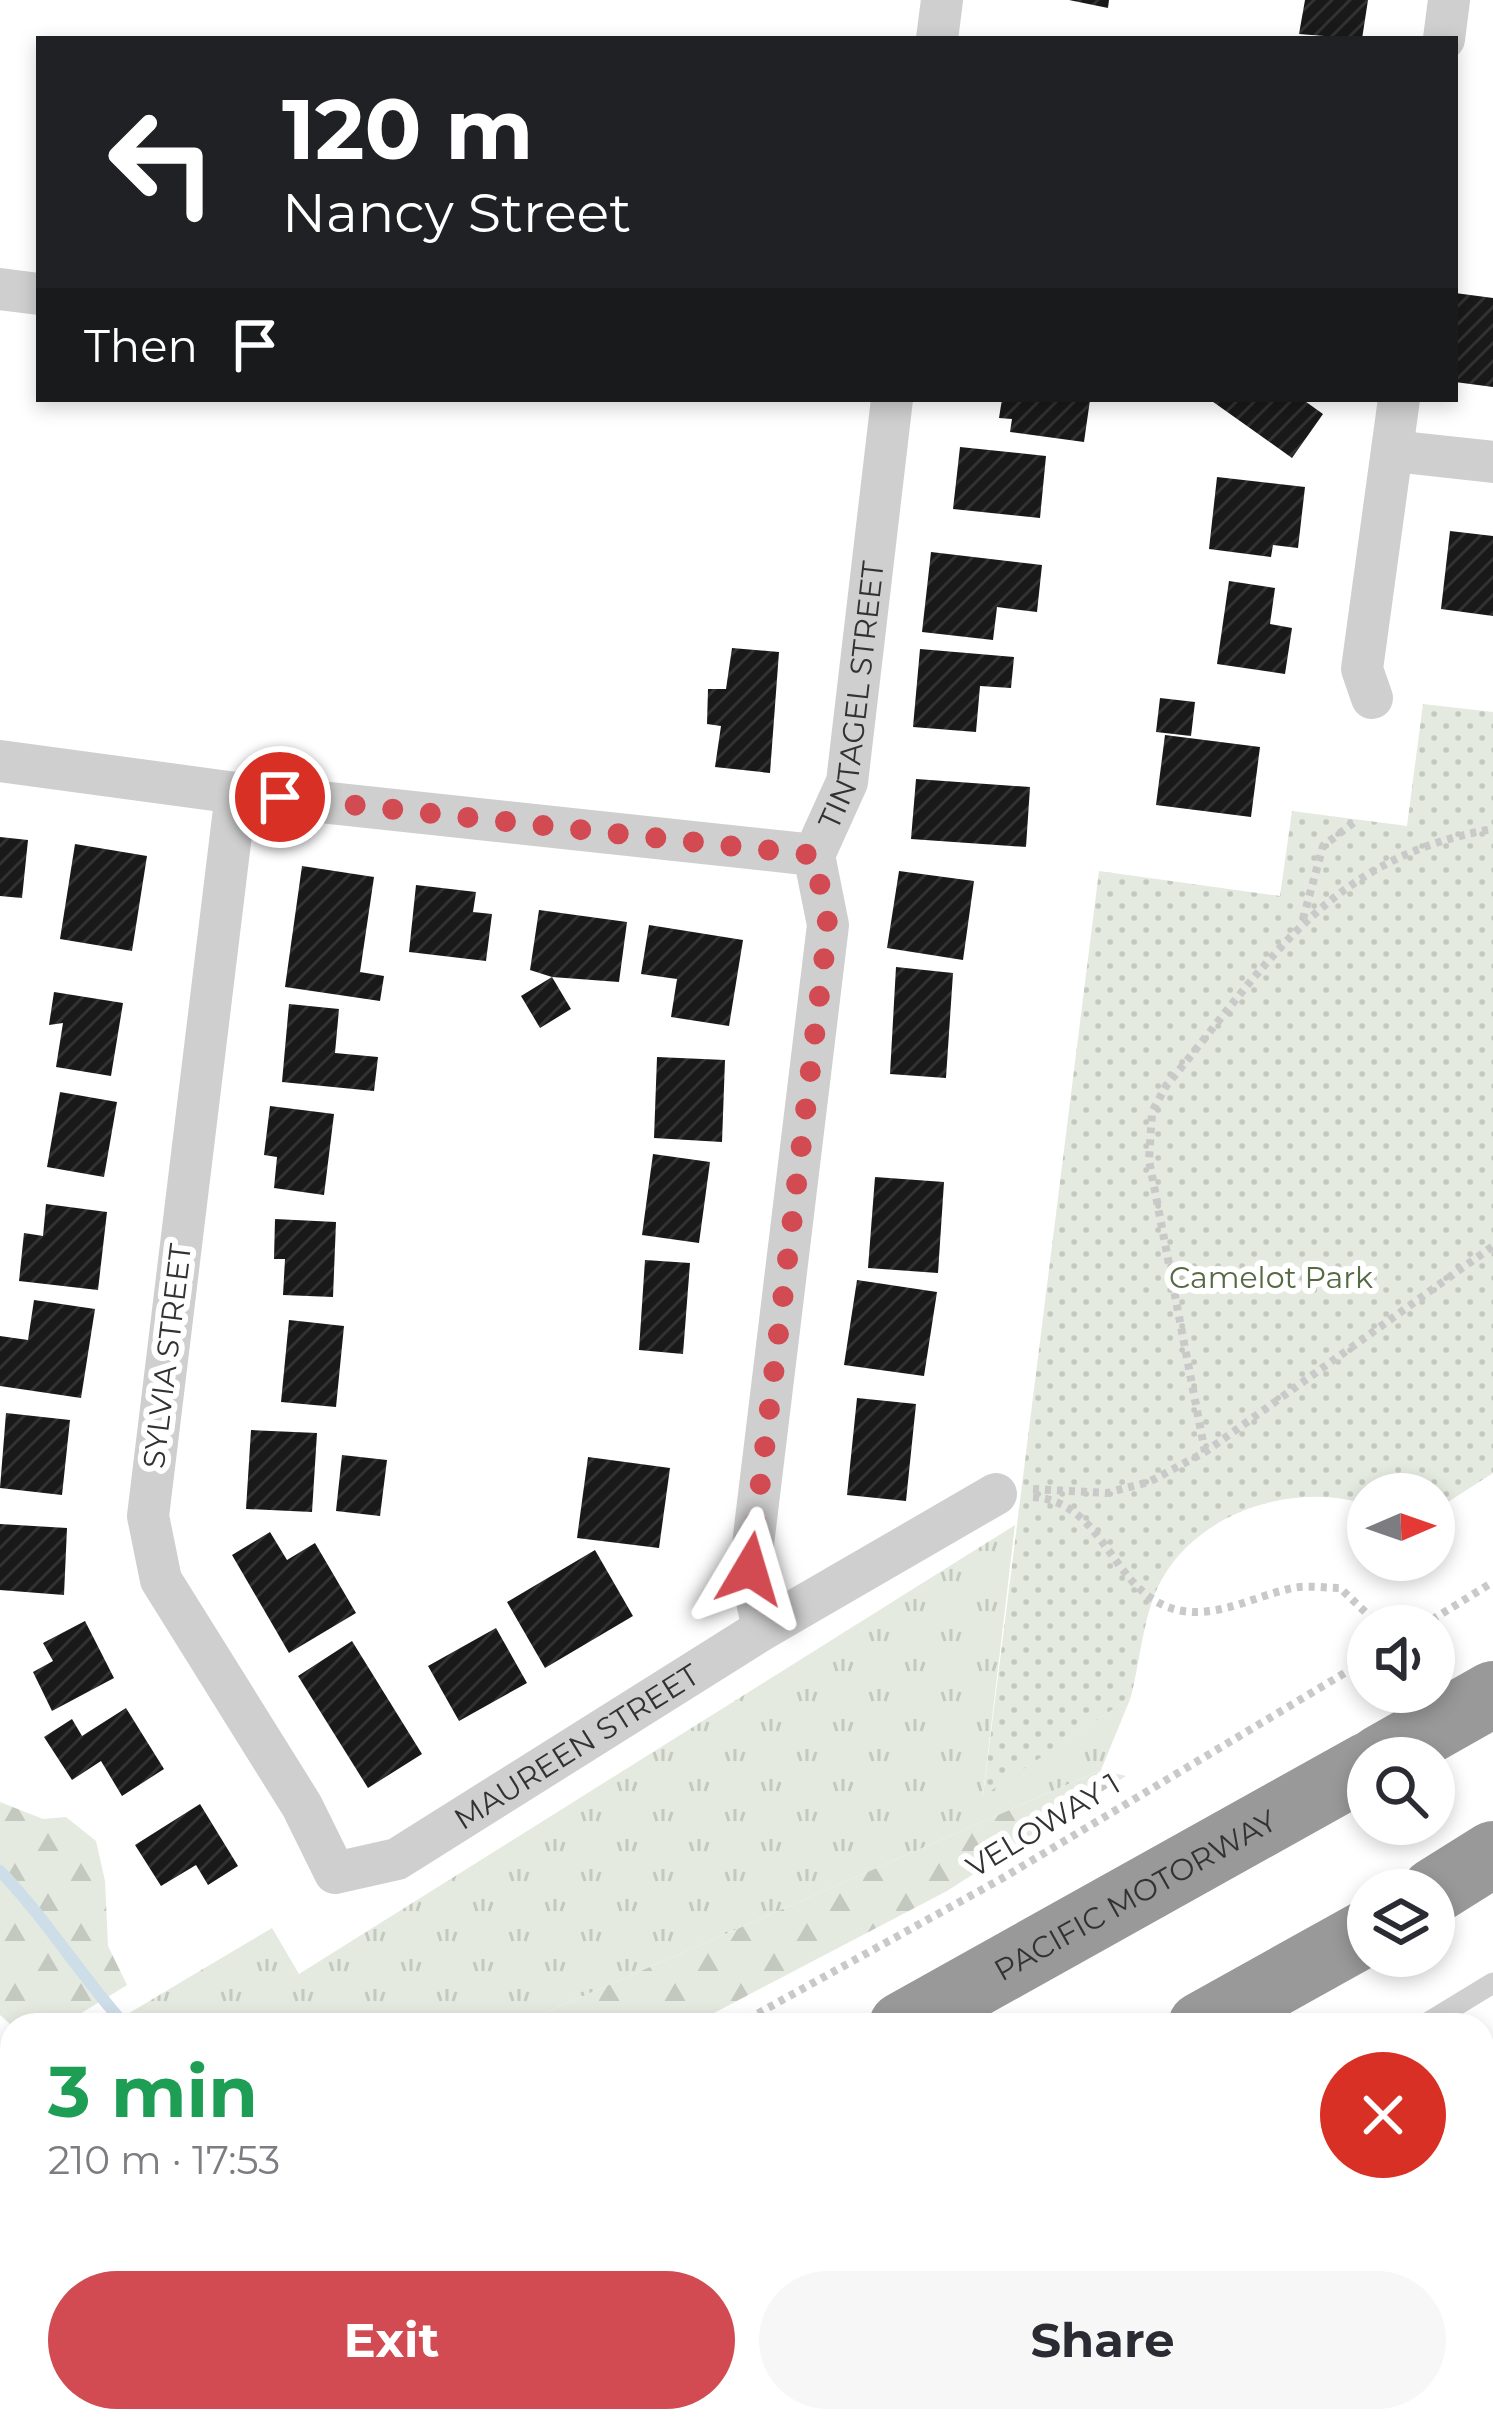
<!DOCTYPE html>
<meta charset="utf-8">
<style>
:root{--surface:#fff;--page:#f7f7f7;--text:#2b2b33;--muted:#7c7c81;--accent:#d24a52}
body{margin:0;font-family:Montserrat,sans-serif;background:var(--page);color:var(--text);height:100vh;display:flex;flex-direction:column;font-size:45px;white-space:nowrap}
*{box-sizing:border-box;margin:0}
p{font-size:39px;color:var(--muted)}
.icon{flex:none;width:66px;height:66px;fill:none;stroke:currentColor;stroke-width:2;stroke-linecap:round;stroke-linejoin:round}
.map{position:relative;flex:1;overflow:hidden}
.side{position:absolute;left:0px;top:2013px;width:1494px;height:420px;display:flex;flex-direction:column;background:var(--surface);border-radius:36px 36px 0 0;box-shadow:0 6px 18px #0003}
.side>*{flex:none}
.top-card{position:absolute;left:36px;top:36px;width:1422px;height:366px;border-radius:0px;box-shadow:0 6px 18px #0003;background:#202124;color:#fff;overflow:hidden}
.needle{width:78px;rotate:88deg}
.fabs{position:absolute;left:1347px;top:1473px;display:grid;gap:24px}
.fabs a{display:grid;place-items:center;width:108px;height:108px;border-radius:50%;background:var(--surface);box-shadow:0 6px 18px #0003;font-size:60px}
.pin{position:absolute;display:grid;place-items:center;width:102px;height:102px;color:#fff;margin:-51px;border:6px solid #fff;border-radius:50%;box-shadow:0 3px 12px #0007}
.me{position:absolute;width:132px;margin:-66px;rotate:7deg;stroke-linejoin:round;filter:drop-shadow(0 0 9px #0008)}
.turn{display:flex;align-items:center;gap:42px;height:252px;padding:0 48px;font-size:54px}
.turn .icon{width:156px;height:156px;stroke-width:2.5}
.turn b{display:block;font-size:84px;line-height:102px}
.then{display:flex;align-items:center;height:114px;padding:0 48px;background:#0003;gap:24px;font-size:45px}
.round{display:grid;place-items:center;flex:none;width:126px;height:126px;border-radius:63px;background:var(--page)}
.head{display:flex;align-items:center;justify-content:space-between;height:204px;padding:0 48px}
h1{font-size:72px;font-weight:700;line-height:90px;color:#1e9e55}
.action{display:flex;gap:24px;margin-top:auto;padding:24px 48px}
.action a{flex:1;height:138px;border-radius:72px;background:var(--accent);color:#fff;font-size:48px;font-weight:700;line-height:138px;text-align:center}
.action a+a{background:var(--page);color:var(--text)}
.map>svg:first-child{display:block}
</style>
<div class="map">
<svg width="1493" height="2433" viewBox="0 0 1493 2433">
<defs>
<pattern id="grass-tufts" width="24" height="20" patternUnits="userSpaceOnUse" patternTransform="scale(3)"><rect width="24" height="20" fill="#e4eadf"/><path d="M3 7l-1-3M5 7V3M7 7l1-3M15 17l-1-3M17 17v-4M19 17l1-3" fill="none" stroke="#c4c9c0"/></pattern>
<pattern id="forest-firs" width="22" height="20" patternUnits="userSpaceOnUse" patternTransform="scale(3)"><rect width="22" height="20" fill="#e4eadf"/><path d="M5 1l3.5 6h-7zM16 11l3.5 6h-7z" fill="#c4c9c0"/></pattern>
<pattern id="park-dots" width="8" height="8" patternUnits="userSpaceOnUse" patternTransform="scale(3)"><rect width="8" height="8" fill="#e4eadf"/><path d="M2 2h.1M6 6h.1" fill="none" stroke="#c4c9c0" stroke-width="1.8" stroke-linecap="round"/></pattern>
<pattern id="water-ripples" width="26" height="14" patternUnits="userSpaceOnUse" patternTransform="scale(3)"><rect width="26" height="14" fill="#cedee8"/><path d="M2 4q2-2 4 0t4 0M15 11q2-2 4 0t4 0" fill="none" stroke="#b1bfc7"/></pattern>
<pattern id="building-hatch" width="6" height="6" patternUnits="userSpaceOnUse" patternTransform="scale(3)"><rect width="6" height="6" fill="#191919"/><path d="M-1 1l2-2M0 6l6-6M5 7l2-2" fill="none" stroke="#323232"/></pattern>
</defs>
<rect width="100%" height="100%" fill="#fff"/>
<path fill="url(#grass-tufts)" d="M1015 1525 983 1795 1131 1697 1101 1770 517 2025H109L272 1928 299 1974Z
M12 2083V2280L0 2286V2090Z"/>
<path fill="url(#forest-firs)" d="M1101 1770 1126 1776 947 1891 691 2025H517Z
M0 1802 43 1819 66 1817 96 1841 105 1881 108 1946 127 1985 62 2025 12 2026 0 2015Z
M12 2280V2374L0 2380V2286Z"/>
<path fill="url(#park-dots)" d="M1423 704 1493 712V1473L1434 1511V1494H1368V1505C1296 1481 1200 1511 1162 1579 1144 1610 1140 1661 1131 1697L983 1796 1099 871 1280 896 1292 811 1407 826Z"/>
<path fill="url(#water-ripples)" d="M997 2421H1090L1091 2422 1085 2433H1037Z"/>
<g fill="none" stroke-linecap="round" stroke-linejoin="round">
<path stroke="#cedee8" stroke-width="12" d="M0 1871C47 1920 80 1975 125 2025"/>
</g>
<path fill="url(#building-hatch)" d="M1069 0H1109L1108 8Z
M1305 0H1368L1362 39 1299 34Z
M1455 293 1493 298V387L1455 382Z
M1002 399 1090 400 1084 442 1010 432 1012 419 999 418Z
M1209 399H1302L1323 414 1292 458Z
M960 447 1046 456 1040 518 953 509Z
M1217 477 1305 487 1298 548 1273 545 1271 557 1209 549Z
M1450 531 1493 536V616L1441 609Z
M931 552 1042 565 1037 612 997 607 993 640 922 632Z
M1229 581 1275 588 1270 624 1292 628 1285 674 1217 664Z
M732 648 779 652 770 773 715 767 721 726 707 724 708 689H726Z
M920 649 1014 657 1011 688 980 686 976 732 913 727Z
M1160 698 1195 702 1191 736 1156 732Z
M1165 735 1260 747 1251 817 1156 805Z
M916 779 1030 787 1026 847 911 839Z
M0 837 28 840 22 898 0 896Z
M75 844 147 856 132 951 60 939Z
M302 866 374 877 360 972 384 976 380 1001 285 987Z
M899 871 974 881 963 960 887 948Z
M416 885 476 892 473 912 492 914 486 961 409 952Z
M539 910 627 922 619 982 552 977 571 1009 540 1028 521 996 552 977 530 970Z
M649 925 743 940 729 1026 671 1017 677 979 641 974Z
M896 967 953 973 946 1078 890 1074Z
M54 992 123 1003 111 1076 56 1067 63 1023 49 1025Z
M289 1004 339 1009 335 1053 378 1057 374 1091 282 1082Z
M657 1057 725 1060 722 1142 654 1138Z
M60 1092 117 1102 104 1177 47 1167Z
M270 1106 334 1114 324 1195 274 1188 277 1157 264 1155Z
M653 1154 710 1162 699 1243 642 1235Z
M875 1177 944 1182 938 1273 868 1268Z
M46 1204 107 1212 98 1290 19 1281 24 1233 43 1236Z
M275 1219 336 1222 333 1297 283 1295 285 1259H274Z
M645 1260 690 1263 683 1354 639 1350Z
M857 1280 937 1292 924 1376 844 1365Z
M34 1300 95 1309 81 1398 0 1386V1336L28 1340Z
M289 1320 344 1326 336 1407 281 1402Z
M857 1398 916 1404 906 1501 847 1495Z
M6 1413 70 1420 62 1495 0 1488Z
M251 1430 317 1433 312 1512 246 1509Z
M342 1455 387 1460 380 1516 336 1511Z
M588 1457 670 1468 659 1548 577 1538Z
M0 1524 67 1528 64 1595 0 1590Z
M270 1532 287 1560 315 1543 356 1613 289 1653 232 1555Z
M595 1550 633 1616 545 1668 507 1602Z
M85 1621 114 1678 52 1711 33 1672 53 1661 43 1643Z
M496 1628 527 1683 459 1721 428 1666Z
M352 1641 422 1754 368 1788 298 1676Z
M126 1708 164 1769 122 1796 101 1761 72 1780 44 1737 72 1719 82 1736Z
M200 1804 238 1866 208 1885 196 1865 161 1886 135 1845Z
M1482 2199 1493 2201V2261L1482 2260Z"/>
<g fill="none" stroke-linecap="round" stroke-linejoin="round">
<path stroke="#c9c9c9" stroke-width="8" stroke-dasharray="6 6" stroke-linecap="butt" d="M1303 919 1323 846 1357 820
M1205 1452 1149 1160 1152 1112 1166 1086C1266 966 1327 857 1493 829
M1033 1489 1107 1493 1149 1482 1205 1452 1493 1246
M1033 1497C1108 1502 1112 1600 1183 1611 1220 1617 1258 1595 1293 1588 1308 1585 1325 1588 1340 1588L1380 1626
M1422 1626 1493 1582
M737 2025 1001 1879 1368 1659
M1482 2053 1493 2047
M1482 2276 1493 2278
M0 2418 12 2412
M771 2433 793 2421"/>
<path stroke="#cfcfcf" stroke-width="21" d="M1424 2025 1493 1983
M1482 2090 1493 2084
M1482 2136 1493 2138
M693 2433 715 2421"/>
<g stroke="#cfcfcf" stroke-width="42">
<path d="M937 39 942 0"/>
<path d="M1444 39 1449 0"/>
<path d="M0 289 39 294"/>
<path d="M1393 451 1493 462"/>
<path d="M1372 698 1362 669 1399 399"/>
<path d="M0 761 236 793 814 855"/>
<path id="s1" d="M236 793 148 1516 161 1580 302 1806 335 1873 397 1859 763 1629 996 1494"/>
<path id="s2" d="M763 1629 750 1569 828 925 814 855 847 782 892 399"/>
</g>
<g stroke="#999" stroke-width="66">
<path d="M1380 1758 1493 1694"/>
<path d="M1434 1891 1493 1854"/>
<path id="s3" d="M902 2025 1368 1765"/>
<path d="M1201 2025 1368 1932"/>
<path d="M111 2433 134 2421"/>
<path d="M423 2433 444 2421"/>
<path d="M536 2433 558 2421"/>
</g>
</g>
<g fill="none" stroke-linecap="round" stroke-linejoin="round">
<path stroke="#d24a52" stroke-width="21" stroke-dasharray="0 37.8" d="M280 797 814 855 828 925 750 1569"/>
</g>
<g text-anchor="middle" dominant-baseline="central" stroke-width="12" stroke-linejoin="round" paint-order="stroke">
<g font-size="30" fill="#323232" stroke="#fff">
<text stroke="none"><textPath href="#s2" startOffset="948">TINTAGEL STREET</textPath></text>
<text transform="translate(167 1356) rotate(-83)">SYLVIA STREET</text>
<text stroke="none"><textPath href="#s1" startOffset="1410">MAUREEN STREET</textPath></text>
<text transform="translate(1043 1825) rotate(-31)">VELOWAY 1</text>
<text stroke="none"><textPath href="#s3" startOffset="267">PACIFIC MOTORWAY</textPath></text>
</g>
<g font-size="30" fill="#556943" stroke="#fff">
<text x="1271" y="1277">Camelot Park</text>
</g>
</g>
</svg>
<div class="fabs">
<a><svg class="needle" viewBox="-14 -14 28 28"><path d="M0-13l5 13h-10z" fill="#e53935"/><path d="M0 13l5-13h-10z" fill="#7c7c81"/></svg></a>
<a><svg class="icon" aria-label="sound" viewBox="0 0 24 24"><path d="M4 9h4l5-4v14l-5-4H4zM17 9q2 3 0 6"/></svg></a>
<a><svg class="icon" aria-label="search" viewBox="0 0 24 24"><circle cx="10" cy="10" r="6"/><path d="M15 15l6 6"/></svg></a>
<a><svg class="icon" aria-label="layers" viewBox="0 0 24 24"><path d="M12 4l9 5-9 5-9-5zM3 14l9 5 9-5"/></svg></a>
</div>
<div class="pin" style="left:280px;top:797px;background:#d93025"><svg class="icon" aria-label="arrive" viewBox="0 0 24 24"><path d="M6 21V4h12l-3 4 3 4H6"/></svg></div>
<svg class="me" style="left:750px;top:1569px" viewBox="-20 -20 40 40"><path d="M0-17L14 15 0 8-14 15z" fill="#d24a52" stroke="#fff" stroke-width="4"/></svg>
<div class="top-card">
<div class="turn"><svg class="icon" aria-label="left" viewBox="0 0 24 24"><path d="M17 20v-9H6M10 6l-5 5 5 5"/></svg><div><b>120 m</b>Nancy Street</div></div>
<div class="then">Then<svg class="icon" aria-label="arrive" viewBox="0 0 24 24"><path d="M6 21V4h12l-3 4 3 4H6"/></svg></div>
</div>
<section class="side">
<div class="head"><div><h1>3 min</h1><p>210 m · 17:53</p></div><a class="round" style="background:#d93025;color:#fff"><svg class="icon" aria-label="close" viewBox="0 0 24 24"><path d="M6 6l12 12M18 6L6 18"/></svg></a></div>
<div class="action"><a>Exit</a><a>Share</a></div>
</section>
</div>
